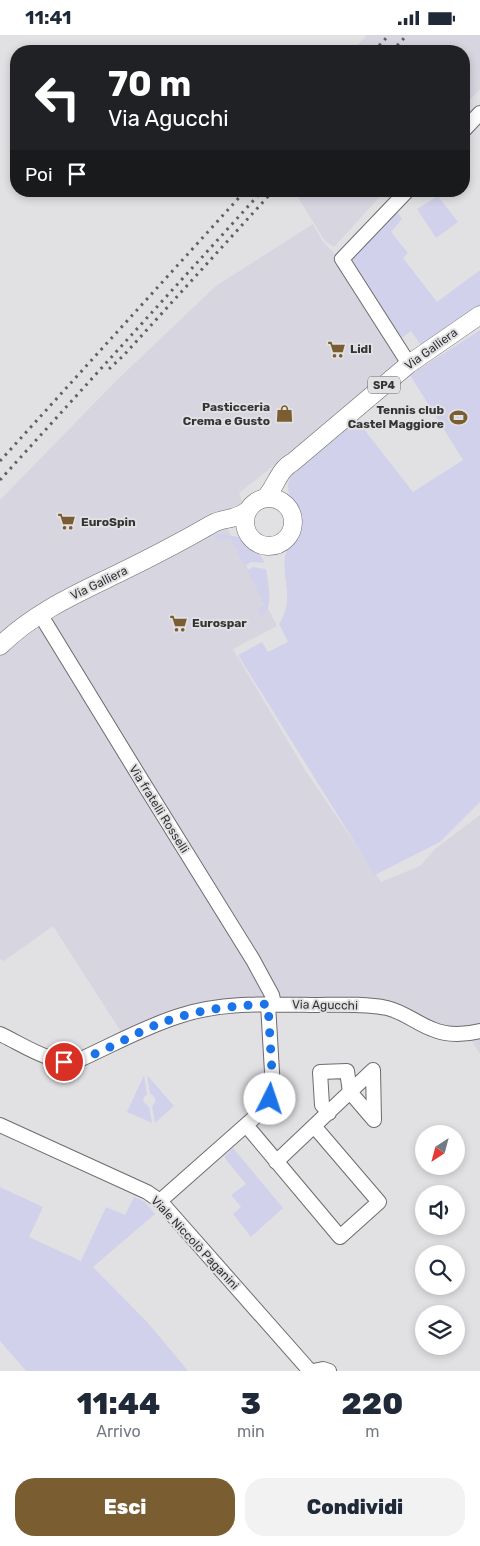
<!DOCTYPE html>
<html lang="it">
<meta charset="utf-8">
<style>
:root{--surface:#fff;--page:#f2f2f3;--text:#1f2937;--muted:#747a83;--accent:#7a5d30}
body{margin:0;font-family:Rubik,sans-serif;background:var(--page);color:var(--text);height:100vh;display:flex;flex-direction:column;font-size:19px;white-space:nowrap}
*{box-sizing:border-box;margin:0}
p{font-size:16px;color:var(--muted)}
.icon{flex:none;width:28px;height:28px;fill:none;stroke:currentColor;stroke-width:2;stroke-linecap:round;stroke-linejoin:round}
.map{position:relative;height:1336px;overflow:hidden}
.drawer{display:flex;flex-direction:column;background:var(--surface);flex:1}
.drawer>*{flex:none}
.hud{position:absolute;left:10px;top:10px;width:460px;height:152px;border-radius:20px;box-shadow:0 2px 8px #0003;background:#202124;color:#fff;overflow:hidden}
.needle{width:32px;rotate:216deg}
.fabs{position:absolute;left:415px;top:1090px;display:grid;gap:10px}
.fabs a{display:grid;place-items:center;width:50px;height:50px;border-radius:50%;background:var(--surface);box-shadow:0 2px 8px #0003;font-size:25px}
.pin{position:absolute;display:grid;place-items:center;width:42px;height:42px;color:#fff;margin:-21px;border:2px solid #fff;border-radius:50%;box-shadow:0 1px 5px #0007}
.me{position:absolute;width:55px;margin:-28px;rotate:4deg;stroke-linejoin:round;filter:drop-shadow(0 0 4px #0008)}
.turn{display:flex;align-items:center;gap:18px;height:105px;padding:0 15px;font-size:22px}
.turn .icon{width:65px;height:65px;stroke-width:2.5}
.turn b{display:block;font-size:35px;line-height:42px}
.then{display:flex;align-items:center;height:48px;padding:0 15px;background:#0003;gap:10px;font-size:19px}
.eta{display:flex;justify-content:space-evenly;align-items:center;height:85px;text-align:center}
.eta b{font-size:30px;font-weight:800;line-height:35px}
.action{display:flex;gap:10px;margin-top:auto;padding:10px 15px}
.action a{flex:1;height:58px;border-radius:20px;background:var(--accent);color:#fff;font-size:20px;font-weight:800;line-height:58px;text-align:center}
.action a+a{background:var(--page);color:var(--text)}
.status{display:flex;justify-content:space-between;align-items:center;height:35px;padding:0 25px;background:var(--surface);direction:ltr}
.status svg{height:14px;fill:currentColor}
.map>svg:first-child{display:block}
</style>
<div class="status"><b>11:41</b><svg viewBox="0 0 49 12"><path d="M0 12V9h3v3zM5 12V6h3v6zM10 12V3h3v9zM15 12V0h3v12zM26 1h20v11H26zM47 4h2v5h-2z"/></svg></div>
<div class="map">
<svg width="480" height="1336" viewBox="0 0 480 1336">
<rect width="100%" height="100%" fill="#e1e1e4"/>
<path fill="#d6d5e0" d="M367 0H480V54L464 71V16H352Z
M294 156H385L334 212 325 206Z
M313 189 323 207 338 222 401 328 410 340 356 384 292 440 282 424 239 458 242 466 240 472 219 477 277 591 233 614 305 735 381 847 420 831 435 814 480 780V1019L470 1003 371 971 197 978 127 1006 53 891 4 926 0 924V465L117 345 216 251Z"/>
<path fill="#d1d1eb" d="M438 161 458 187 436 203 417 174Z
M395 174 402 184 391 197 408 218 403 223 437 267 480 235V272L422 312 411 296 398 306 350 223Z
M480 295V767L440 807 375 840 238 620 262 607 268 617 288 607 279 589C295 564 282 547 285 522 288 505 304 499 299 479 295 465 281 456 292 440 296 434 304 429 310 425 325 411 341 398 356 384L413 457 463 425 410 340Z
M222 499 239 502 259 518 265 528 251 527 245 531 230 503 218 506 214 500Z
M253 532 266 534C268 551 275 570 261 582L258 576 259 573 265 570 247 535Z
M144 1040 147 1060 144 1062 143 1066 149 1072 152 1088 127 1077Z
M147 1040 174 1071 155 1088 152 1071 155 1068C156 1063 154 1060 150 1059Z
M233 1113 283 1173 251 1202 233 1179 241 1172 231 1160 246 1149 224 1122Z
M0 1152 43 1172 29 1202 81 1226 106 1172 125 1180 134 1162 145 1167 155 1179 93 1232 149 1289 188 1336H26L0 1306Z"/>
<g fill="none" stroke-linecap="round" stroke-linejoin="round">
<defs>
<path id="minor" d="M464 95 480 78
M407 156 342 224 409 329
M40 579 147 754 253 925 272 960 274 969
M0 999C24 1010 52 1031 79 1025 112 1010 144 992 179 981 221 967 268 969 311 970 336 970 363 968 387 973 404 977 416 988 432 994 448 1001 464 1000 480 996
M373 1035 374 1085
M329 1078 322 1070 320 1037 347 1036 350 1057 374 1085
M0 1090 147 1157 160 1166 310 1336
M246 1090 340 1202 379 1167 314 1091
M276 1127 373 1035
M160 1166 264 1074 270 1064 273 1054 268 969
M313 1336 323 1334 329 1336"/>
<path id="major" d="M265 463C276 452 278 435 293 427L409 329 480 280
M245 487a24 24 0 1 1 48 0a24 24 0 1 1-48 0Z
M0 611C33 578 76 559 117 539 150 523 181 507 212 489 224 482 234 486 247 476"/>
</defs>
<use href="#minor" stroke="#6c6c6f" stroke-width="16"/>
<use href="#major" stroke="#6c6c6f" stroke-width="19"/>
<use href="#minor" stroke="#fff" stroke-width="14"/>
<use href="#major" stroke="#fff" stroke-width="18"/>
<path stroke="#616163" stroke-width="3" stroke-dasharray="2.5 5" stroke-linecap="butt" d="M374 16 389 0
M392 16 407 0
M109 334 124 320 273 156
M0 426 245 156
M0 445 262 156"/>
</g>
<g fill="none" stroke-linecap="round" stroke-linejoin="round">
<path stroke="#1a73e8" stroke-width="9" stroke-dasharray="0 16.2" d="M64 1027C89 1027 130 1000 156 990 193 975 228 971 268 969L273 1054 270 1064"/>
</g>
<defs>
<symbol id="supermarket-bare" viewBox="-9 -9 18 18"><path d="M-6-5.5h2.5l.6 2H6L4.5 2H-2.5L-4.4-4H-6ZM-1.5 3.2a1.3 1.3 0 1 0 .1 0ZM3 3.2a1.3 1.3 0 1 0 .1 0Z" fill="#7a5d30" stroke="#e1e1e4" stroke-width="2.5" paint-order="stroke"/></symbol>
<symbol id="shop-bare" viewBox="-9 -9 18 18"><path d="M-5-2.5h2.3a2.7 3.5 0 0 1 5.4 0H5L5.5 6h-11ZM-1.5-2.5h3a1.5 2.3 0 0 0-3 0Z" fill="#7a5d30" stroke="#e1e1e4" stroke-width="2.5" paint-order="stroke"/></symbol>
<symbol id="stadium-bare" viewBox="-9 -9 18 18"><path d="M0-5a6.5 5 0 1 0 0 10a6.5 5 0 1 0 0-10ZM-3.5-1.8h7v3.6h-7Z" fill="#7a5d30" stroke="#e1e1e4" stroke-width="2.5" paint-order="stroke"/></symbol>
</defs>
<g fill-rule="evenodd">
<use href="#supermarket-bare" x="324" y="302" width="25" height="25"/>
<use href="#shop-bare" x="272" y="366" width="25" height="25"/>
<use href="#stadium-bare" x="446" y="370" width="25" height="25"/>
<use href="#supermarket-bare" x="54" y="474" width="25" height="25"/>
<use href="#supermarket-bare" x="166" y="576" width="25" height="25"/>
</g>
<g text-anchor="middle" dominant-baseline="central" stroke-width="4" stroke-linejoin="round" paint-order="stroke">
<rect fill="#e1e1e4" stroke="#68686a" stroke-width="1" x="368" y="341.5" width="32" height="17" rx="4"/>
<g font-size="11" font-weight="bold" fill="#343435">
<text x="384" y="350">SP4</text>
</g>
<g font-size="12" font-weight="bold" fill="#343435" stroke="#e1e1e4" text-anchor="start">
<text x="350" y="314">Lidl</text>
<text x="270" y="372" text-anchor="end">Pasticceria<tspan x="270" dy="14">Crema e Gusto</tspan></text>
<text x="444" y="375" text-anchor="end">Tennis club<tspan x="444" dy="14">Castel Maggiore</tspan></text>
<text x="81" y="487">EuroSpin</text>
<text x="192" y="588">Eurospar</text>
</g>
<g font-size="12" fill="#343435" stroke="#e1e1e4">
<text transform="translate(431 314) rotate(-36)">Via Galliera</text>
<text transform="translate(99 548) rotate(-26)">Via Galliera</text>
<text transform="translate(159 774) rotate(58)">Via fratelli Rosselli</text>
<text transform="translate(325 970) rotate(1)">Via Agucchi</text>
<text transform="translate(195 1208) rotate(47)">Viale Niccolò Paganini</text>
</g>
</g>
</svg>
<div class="fabs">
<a><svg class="needle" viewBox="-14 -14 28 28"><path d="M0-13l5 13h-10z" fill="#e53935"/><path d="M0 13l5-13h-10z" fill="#747a83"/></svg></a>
<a><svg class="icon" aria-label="sound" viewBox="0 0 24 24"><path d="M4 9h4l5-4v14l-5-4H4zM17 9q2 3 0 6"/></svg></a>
<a><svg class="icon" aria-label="search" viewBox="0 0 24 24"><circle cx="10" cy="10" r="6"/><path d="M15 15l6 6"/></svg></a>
<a><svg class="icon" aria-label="layers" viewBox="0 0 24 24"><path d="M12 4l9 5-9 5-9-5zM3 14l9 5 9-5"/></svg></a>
</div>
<div class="pin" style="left:64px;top:1027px;background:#d93025"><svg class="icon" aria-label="arrive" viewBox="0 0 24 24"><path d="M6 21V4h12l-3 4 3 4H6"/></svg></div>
<svg class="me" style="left:270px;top:1064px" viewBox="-20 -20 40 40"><circle r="19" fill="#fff"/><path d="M0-13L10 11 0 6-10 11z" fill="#1a73e8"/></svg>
<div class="hud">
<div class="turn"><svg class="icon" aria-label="left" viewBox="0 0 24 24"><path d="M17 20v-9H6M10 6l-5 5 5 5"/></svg><div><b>70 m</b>Via Agucchi</div></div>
<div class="then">Poi<svg class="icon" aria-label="arrive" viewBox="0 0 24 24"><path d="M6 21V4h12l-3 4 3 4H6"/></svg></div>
</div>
</div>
<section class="drawer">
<div class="eta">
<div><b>11:44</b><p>Arrivo</p></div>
<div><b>3</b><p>min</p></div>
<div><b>220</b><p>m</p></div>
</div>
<div class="action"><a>Esci</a><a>Condividi</a></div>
</section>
